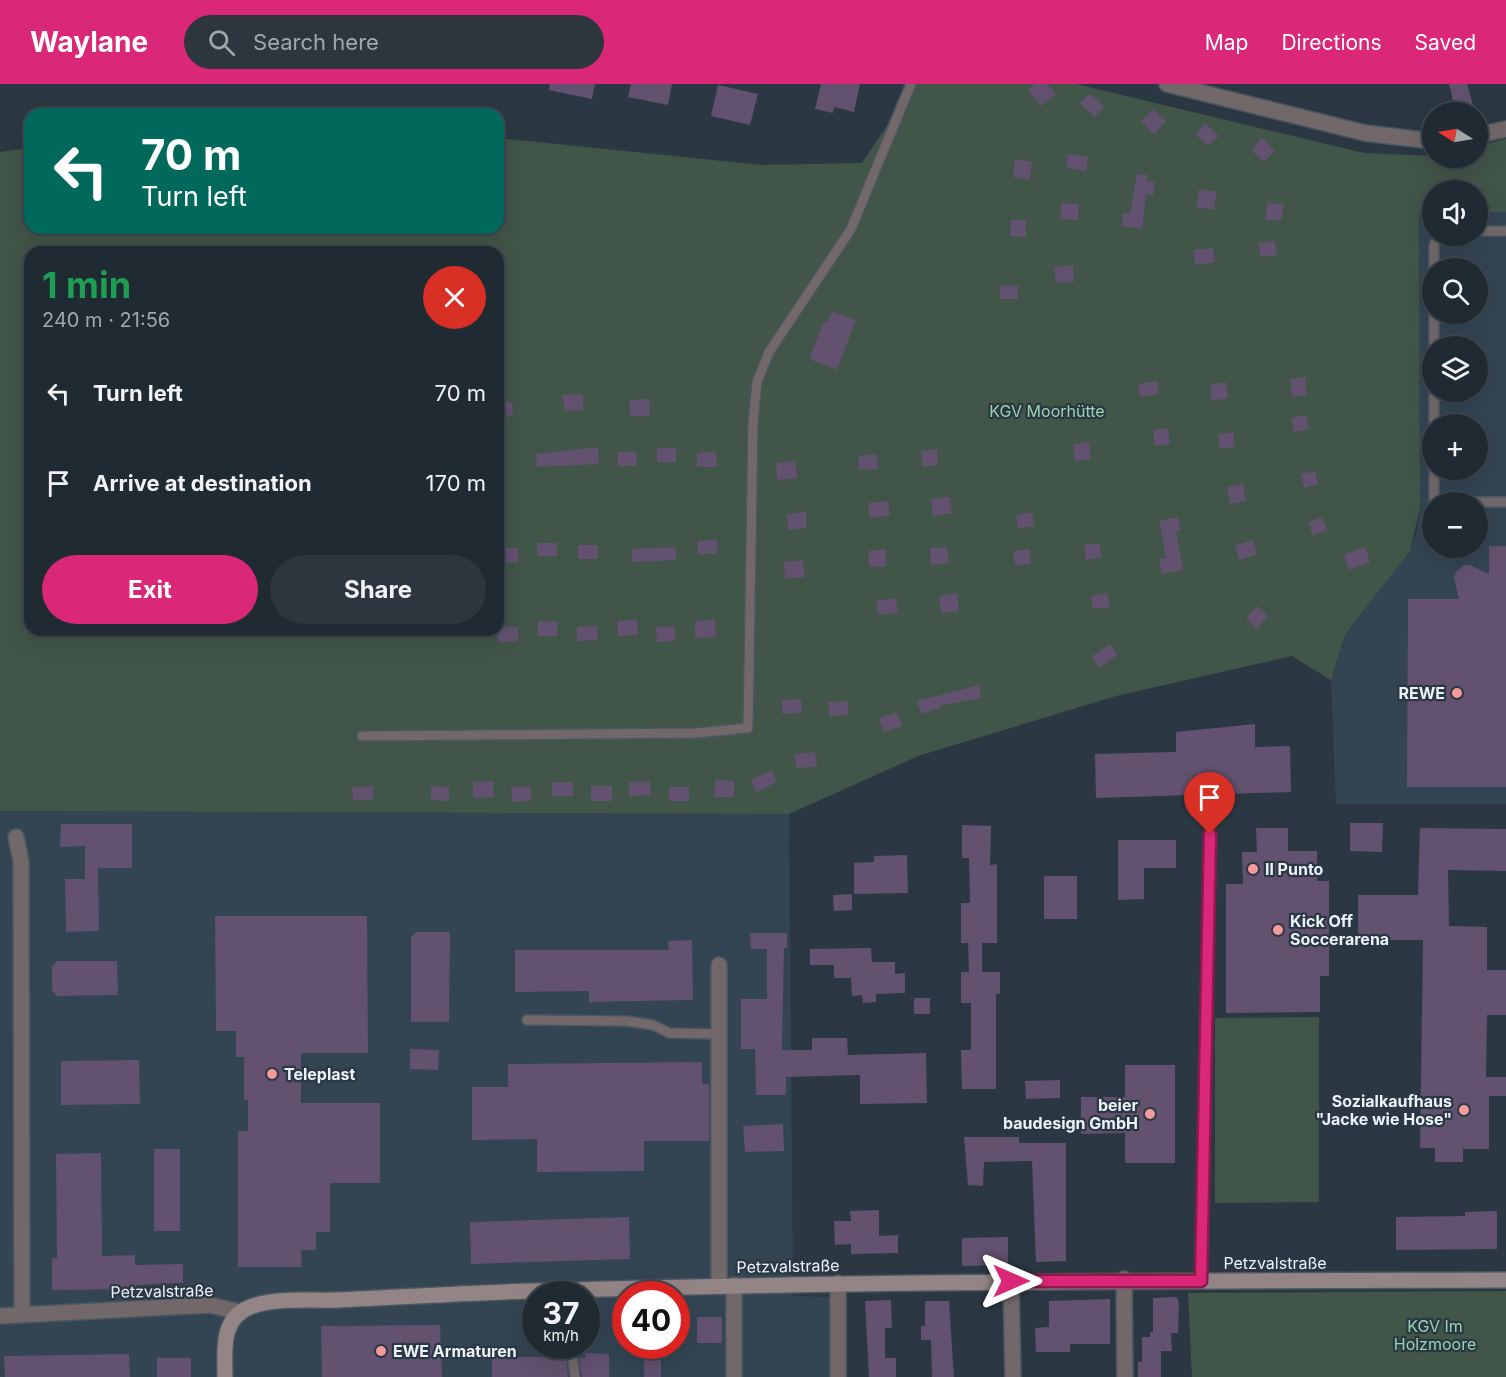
<!DOCTYPE html>
<meta charset="utf-8">
<style>
:root{--surface:#202a32;--page:#2d363e;--text:#f1f3f6;--muted:#a2a7ac;--line:#3d464d;--accent:#db2777}
body{margin:0;font-family:Inter,sans-serif;background:var(--page);color:var(--text);height:100vh;display:flex;flex-direction:column;font-size:22px;white-space:nowrap}
*{box-sizing:border-box;margin:0}
p{font-size:20px;color:var(--muted)}
.icon{flex:none;width:33px;height:33px;fill:none;stroke:currentColor;stroke-width:2;stroke-linecap:round;stroke-linejoin:round}
.map{position:relative;flex:1;overflow:hidden}
.panel{position:absolute;left:24px;top:162px;width:480px;height:390px;display:flex;flex-direction:column;background:var(--surface);border-radius:18px;box-shadow:0 6px 24px #0002,0 0 0 2px var(--line)}
.panel>*{flex:none}
.hud{position:absolute;left:24px;top:24px;width:480px;height:126px;border-radius:18px;box-shadow:0 6px 24px #0002,0 0 0 2px var(--line);background:#00695c;color:#fff;overflow:hidden}
.needle{width:39px;rotate:281deg}
.fabs{position:absolute;left:1422px;top:18px;display:grid;gap:12px}
.fabs a{display:grid;place-items:center;width:66px;height:66px;border-radius:50%;background:var(--surface);box-shadow:0 6px 24px #0002,0 0 0 2px var(--line);font-size:30px}
.speed{position:absolute;left:522px;top:1197px;display:flex;gap:12px;font-size:30px;font-weight:700;text-align:center}
.speed>*{display:grid;place-content:center;width:78px;height:78px;border-radius:50%;background:var(--surface);box-shadow:0 6px 24px #0002,0 0 0 2px var(--line);line-height:1}
.speed small{font-size:15px;font-weight:400}
.speed .limit{border:9px solid #d22;background:#fff;color:#111}
.pin{position:absolute;display:grid;place-items:center;width:51px;height:51px;color:#fff;margin:-62px -26px;border-radius:50% 50% 50% 0;rotate:-45deg;box-shadow:0 0 6px #0007}
.pin .icon{rotate:45deg}
.me{position:absolute;width:66px;margin:-33px;rotate:90deg;stroke-linejoin:round;filter:drop-shadow(0 0 4px #0008)}
.turn{display:flex;align-items:center;gap:21px;height:126px;padding:0 18px;font-size:27px}
.turn .icon{width:78px;height:78px;stroke-width:2.5}
.turn b{display:block;font-size:42px;line-height:51px}
.round{display:grid;place-items:center;flex:none;width:63px;height:63px;border-radius:32px;background:var(--page)}
.overview{display:flex;align-items:center;justify-content:space-between;height:102px;padding:0 18px}
h1{font-size:36px;font-weight:700;line-height:45px;color:#1e9e55}
.cta{display:flex;gap:12px;margin-top:auto;padding:12px 18px}
.cta a{flex:1;height:69px;border-radius:36px;background:var(--accent);color:#fff;font-size:24px;font-weight:700;line-height:69px;text-align:center}
.cta a+a{background:var(--page);color:var(--text)}
ul{padding:0;list-style:none}
li{display:flex;align-items:center;gap:18px;height:90px;padding:0 18px}
li div{flex:1}
li b{display:block;font-size:22px}
li em{font-style:normal}
header{display:flex;align-items:center;gap:36px;box-sizing:border-box;height:84px;padding:0 30px;background:var(--accent);color:#fff}
header strong{font-size:28px}
nav{display:flex;gap:33px;margin-inline-start:auto;font-size:21px}
.search{width:420px;height:54px;background:var(--page);display:flex;align-items:center;gap:15px;box-sizing:border-box;padding:0 21px;border-radius:33px;color:var(--muted);font-size:22px}
.map>svg:first-child{display:block}
</style>
<header>
<strong>Waylane</strong>
<div class="search"><svg class="icon" aria-label="search" viewBox="0 0 24 24"><circle cx="10" cy="10" r="6"/><path d="M15 15l6 6"/></svg>Search here</div>
<nav><a>Map</a><a>Directions</a><a>Saved</a></nav>
</header>
<div class="map">
<svg width="1506" height="1293" viewBox="0 0 1506 1293">
<rect width="100%" height="100%" fill="#2b3843"/>
<path fill="#334453" fill-rule="evenodd" d="M1478 128H1506V720H1336L1331 596 1345 551 1410 467 1417 446 1420 424 1419 129H1432V152H1478ZM1432 184H1478V230H1432ZM1432 262H1478V308H1432ZM1432 340H1478V386H1432ZM1432 418H1478V464H1432Z
M0 727 789 730 793 1212 832 1213V1293H0ZM536 1210H586V1262H536ZM626 1210H676V1262H626Z"/>
<path fill="#425549" fill-rule="evenodd" d="M915 0H1076L1364 69 1478 74V62L1506 55V128H1478V106H1432V129H1419L1420 424 1410 467 1345 551 1331 596 1292 572 1116 612 918 672 789 730 0 727V68L30 64V144H498V54L762 81 862 79ZM30 168H498V546H30Z
M1319 933V1118L1215 1119V934Z
M1506 1207V1293H1192L1188 1209Z"/>
<path fill="#62516f" d="M550 0H595L592 15 549 6Z
M631 0H672L668 21 628 13Z
M821 0H860L854 28 834 23 833 29 815 25Z
M1035 0H1047L1056 10 1041 22 1028 6Z
M1449 0H1467L1475 28H1456Z
M718 1 758 10 750 41 711 32Z
M1090 9 1104 23 1094 33 1080 19Z
M1153 25 1166 37 1154 50 1141 38Z
M1205 39 1219 52 1208 62 1195 50Z
M1262 54 1275 66 1264 78 1251 66Z
M1068 70 1088 73 1086 87 1066 84Z
M1015 75 1032 78 1030 96 1013 93Z
M1137 90 1148 91 1147 97 1155 98 1153 112 1146 110 1142 145 1122 142 1123 129H1130Z
M1199 105 1217 108 1214 126 1196 123Z
M1268 118 1284 121 1281 137 1265 135Z
M1061 119 1079 120 1078 136 1060 135Z
M1011 136H1026V153L1010 152Z
M1275 157 1277 171 1260 173 1259 159Z
M1213 164 1215 178 1195 181 1193 166Z
M1073 181 1074 198 1056 199 1054 183Z
M1000 201 1018 202V215H1000Z
M832 227 856 236 837 286 809 275 824 237 828 238Z
M1305 293 1307 311 1292 313 1290 295Z
M1157 297 1159 310 1140 313 1138 300Z
M1226 298 1228 314 1212 317 1210 301Z
M583 310V326L564 327 563 311Z
M649 315 650 332H630L629 316Z
M512 318 513 332 498 333V319Z
M1306 331 1309 345 1294 348 1291 334Z
M1168 344 1170 360 1155 362 1153 346Z
M1233 348 1235 363 1220 365 1218 350Z
M1089 358 1091 375 1075 377 1073 360Z
M598 363 599 380 537 383 536 370Z
M657 364H676V378H657Z
M937 365 938 381 923 383 921 367Z
M618 368H636L637 382H618Z
M716 368 717 383H697V369Z
M876 370 878 385 859 386 858 372Z
M795 377 797 394 777 396 776 379Z
M1315 387 1318 400 1304 404 1301 390Z
M1243 400 1246 417 1230 420 1227 403Z
M950 413 952 429 933 432 931 415Z
M888 417 890 432 869 434 868 419Z
M806 428 807 444 788 446 787 430Z
M1032 428 1034 442 1018 445 1016 431Z
M1178 433 1181 447H1176L1183 486 1162 490 1159 475 1166 474 1159 437Z
M1322 433 1327 446 1313 452 1308 438Z
M717 456V470H698L697 457Z
M1253 456 1257 471 1239 476 1235 461Z
M537 459H557V472H537Z
M1099 459 1102 473 1086 476 1084 461Z
M578 461H598V475H578Z
M1489 462H1506V703H1407L1408 515H1459L1454 494 1456 488 1464 481H1470L1489 490Z
M676 463V476L632 478V465Z
M947 463 949 479 931 481 930 464Z
M1365 463 1370 478 1349 486 1344 471Z
M498 464H518V479H498Z
M885 465 887 482 869 483 868 467Z
M1029 465 1031 479 1015 482 1013 467Z
M803 476 805 493 785 495 784 478Z
M957 509 959 527 941 529 939 512Z
M1107 509 1110 523 1093 525 1091 512Z
M896 514 898 529 878 531 876 517Z
M1257 522 1268 532 1257 545 1246 535Z
M637 536 638 551 618 552 617 537Z
M715 536 716 553 695 554V537Z
M538 537 558 538 557 552H537Z
M597 542 598 556 577 557V543Z
M675 542V557L657 558 656 543Z
M498 543H518V558H498Z
M1110 560 1117 571 1099 584 1091 573Z
M979 601 981 614 939 622 940 624 921 630 917 617Z
M801 615 802 629 782 630V616Z
M848 617V631L829 632 828 618Z
M897 628 902 642 884 648 879 634Z
M1255 640V663L1290 662 1291 708 1096 714 1095 670 1176 668V648Z
M815 668 817 683 796 684 795 670Z
M771 686 777 698 757 708 751 696Z
M715 696 734 697V713H715Z
M493 697 494 713 473 714V698Z
M650 697 651 711 629 712V698Z
M552 698H573V712H552Z
M373 702V716H353L352 703Z
M431 702 449 703V717L431 716Z
M531 702V717L512 718 511 703Z
M591 702H612V717H591Z
M669 703H689V717H669Z
M1350 739H1383L1382 768 1350 767Z
M61 740H132V784H98L99 847 66 848 65 795H85V762L60 763Z
M962 741 991 742 990 781 997 780V859H982V888H1000V910H996V1005H962L961 966H971V919H961V888H969L968 859H961V819H970L969 774H962Z
M1256 744H1288V767H1317V797H1329V892H1320V928L1226 929V800H1243L1242 768H1257Z
M1420 744 1506 745V787L1448 786 1449 842 1487 843V886H1506V931H1487L1486 993H1506V1012H1489V1065H1463V1078H1435V1064H1420L1423 856H1358V811H1418Z
M1118 756H1176V784H1144V815L1118 816Z
M907 771 908 809 854 810V779L874 778V772Z
M1044 792H1077V835H1044Z
M852 810V826L834 827 833 811Z
M215 832H367L368 969H301V1019H380V1099H330V1148H316V1166H301L302 1183H238V1047H248V1016H244V973H236V947H216Z
M417 848H450L449 938H411V853Z
M750 849H787V864H784L782 966H812V954H847L848 971 926 969 927 1019 860 1020V991L786 993V1011H756L755 965H741V915H767V865H751Z
M692 856 693 916 589 918V907L515 908V866H669L668 857Z
M871 864 872 878H895V890L905 889V909L876 910V918L863 919 862 911 852 912 851 894H834V881H810V865Z
M57 877H117L118 911 57 912 52 906V883Z
M914 914H930V930H914Z
M410 965 439 966 438 986 410 985Z
M139 976 140 1020 61 1021V977Z
M702 978V1000H709V1057H644V1087L537 1088V1055L472 1056V1003H508V980Z
M1125 981H1175V1079H1125V1049L1081 1050V1013H1125Z
M1060 996V1014L1026 1015 1025 997Z
M783 1040 784 1067 745 1068 743 1042Z
M964 1053H1019V1059H1066V1177L1036 1178 1032 1077 984 1078 983 1102 968 1101Z
M154 1065H180V1147H154Z
M101 1069 102 1172 135 1171V1181L183 1180V1199L136 1201V1205L52 1206V1174H57L56 1070Z
M879 1126V1152L898 1151V1169L851 1170V1160L835 1161 834 1137H851L850 1127Z
M1497 1127V1165L1396 1166V1133L1465 1132V1128Z
M629 1133 630 1175 471 1180 470 1138Z
M1008 1153V1181L962 1182V1154Z
M1177 1213 1179 1220 1178 1249H1171L1172 1267H1161V1293H1138V1278H1142V1253H1150V1248H1153V1214Z
M1110 1215V1260H1070V1268H1036L1035 1244 1049 1243V1217Z
M891 1216 892 1244H885V1274H896V1293H869L865 1217Z
M925 1217H949L954 1293H932L931 1256H921V1242H925Z
M697 1233H722V1259H697Z
M440 1241 442 1293H322L321 1242Z
M644 1262H661V1293H644Z
M585 1269 609 1270V1293H582L579 1274H585Z
M129 1270 130 1293H5L4 1272Z
M492 1273H566L568 1293H492Z
M157 1274H191V1293H157Z"/>
<g fill="none" stroke-linecap="round" stroke-linejoin="round">
<defs>
<path id="lane" d="M1478 147H1506
M1434 184V161L1438 152
M1434 262V230
M1434 340V308
M1434 386V418H1506
M362 652 697 649 748 644 753 339 757 298 769 268 851 145 911 0
M527 936 626 937 653 941 669 949 718 950
M1201 1197 1210 750
M571 1262 575 1293"/>
<path id="street" d="M1167 0 1365 49 1432 57
M1478 51 1506 45
M16 753 21 777 22 1231
M719 881V1201
M1124 1195 1125 1293
M1011 1197 1013 1293
M838 1199V1293
M734 1201V1293
M0 1232 210 1221 240 1228"/>
<path id="secondary" d="M225 1293C225 1267 220 1235 250 1223 275 1213 310 1217 337 1216 402 1213 467 1209 532 1207 856 1197 1181 1197 1506 1196"/>
</defs>
<use href="#lane" stroke="#4a5660" stroke-width="12"/>
<use href="#street" stroke="#4a5660" stroke-width="18"/>
<use href="#secondary" stroke="#4a5660" stroke-width="18"/>
<use href="#lane" stroke="#726869" stroke-width="9"/>
<use href="#street" stroke="#726869" stroke-width="15"/>
<use href="#secondary" stroke="#938485" stroke-width="15"/>
</g>
<g fill="none" stroke-linecap="round" stroke-linejoin="round">
<defs>
<path id="route" d="M1011 1197H1201L1210 750"/>
</defs>
<use href="#route" stroke="#8e194d" stroke-width="15"/>
<use href="#route" stroke="#db2777" stroke-width="10"/>
</g>
<g fill="#f59b9c" stroke="#2b3843" stroke-width="2">
<circle cx="1457" cy="609" r="6"/>
<circle cx="1253" cy="785" r="6"/>
<circle cx="1278" cy="846" r="6"/>
<circle cx="272" cy="990" r="6"/>
<circle cx="1464" cy="1026" r="6"/>
<circle cx="1150" cy="1030" r="6"/>
<circle cx="381" cy="1267" r="6"/>
</g>
<g text-anchor="middle" dominant-baseline="central" stroke-width="4.5" stroke-linejoin="round" paint-order="stroke">
<g font-size="16" fill="#99d4ae" stroke="#2b3843">
<text x="1047" y="327">KGV Moorhütte</text>
<text x="1435" y="1242">KGV Im<tspan x="1435" dy="18">Holzmoore</tspan></text>
</g>
<g font-size="16" font-weight="bold" fill="#ebf2fa" stroke="#2b3843" text-anchor="start">
<text x="1445" y="609" text-anchor="end">REWE</text>
<text x="1265" y="785">Il Punto</text>
<text x="1290" y="837">Kick Off<tspan x="1290" dy="18">Soccerarena</tspan></text>
<text x="284" y="990">Teleplast</text>
<text x="1452" y="1017" text-anchor="end">Sozialkaufhaus<tspan x="1452" dy="18">"Jacke wie Hose"</tspan></text>
<text x="1138" y="1021" text-anchor="end">beier<tspan x="1138" dy="18">baudesign GmbH</tspan></text>
<text x="393" y="1267">EWE Armaturen</text>
</g>
<g font-size="16" fill="#ebf2fa" stroke="#2b3843">
<text x="1275" y="1179">Petzvalstraße</text>
<text transform="translate(788 1182) rotate(-1)">Petzvalstraße</text>
<text transform="translate(162 1207) rotate(-1)">Petzvalstraße</text>
</g>
</g>
</svg>
<div class="fabs">
<a><svg class="needle" viewBox="-14 -14 28 28"><path d="M0-13l5 13h-10z" fill="#e53935"/><path d="M0 13l5-13h-10z" fill="#a2a7ac"/></svg></a>
<a><svg class="icon" aria-label="sound" viewBox="0 0 24 24"><path d="M4 9h4l5-4v14l-5-4H4zM17 9q2 3 0 6"/></svg></a>
<a><svg class="icon" aria-label="search" viewBox="0 0 24 24"><circle cx="10" cy="10" r="6"/><path d="M15 15l6 6"/></svg></a>
<a><svg class="icon" aria-label="layers" viewBox="0 0 24 24"><path d="M12 4l9 5-9 5-9-5zM3 14l9 5 9-5"/></svg></a>
<a>+</a>
<a>−</a>
</div>
<div class="speed"><div>37<small>km/h</small></div><div class="limit">40</div></div>
<div class="pin" style="left:1210px;top:750px;background:#d93025"><svg class="icon" aria-label="arrive" viewBox="0 0 24 24"><path d="M6 21V4h12l-3 4 3 4H6"/></svg></div>
<svg class="me" style="left:1011px;top:1197px" viewBox="-20 -20 40 40"><path d="M0-17L14 15 0 8-14 15z" fill="#db2777" stroke="#fff" stroke-width="4"/></svg>
<div class="hud">
<div class="turn"><svg class="icon" aria-label="left" viewBox="0 0 24 24"><path d="M17 20v-9H6M10 6l-5 5 5 5"/></svg><div><b>70 m</b>Turn left</div></div>
</div>
<section class="panel">
<div class="overview"><div><h1>1 min</h1><p>240 m · 21:56</p></div><a class="round" style="background:#d93025;color:#fff"><svg class="icon" aria-label="close" viewBox="0 0 24 24"><path d="M6 6l12 12M18 6L6 18"/></svg></a></div>
<ul>
<li><svg class="icon" aria-label="left" viewBox="0 0 24 24"><path d="M17 20v-9H6M10 6l-5 5 5 5"/></svg><div><b>Turn left</b></div><em>70 m</em></li>
<li><svg class="icon" aria-label="arrive" viewBox="0 0 24 24"><path d="M6 21V4h12l-3 4 3 4H6"/></svg><div><b>Arrive at destination</b></div><em>170 m</em></li>
</ul>
<div class="cta"><a>Exit</a><a>Share</a></div>
</section>
</div>
